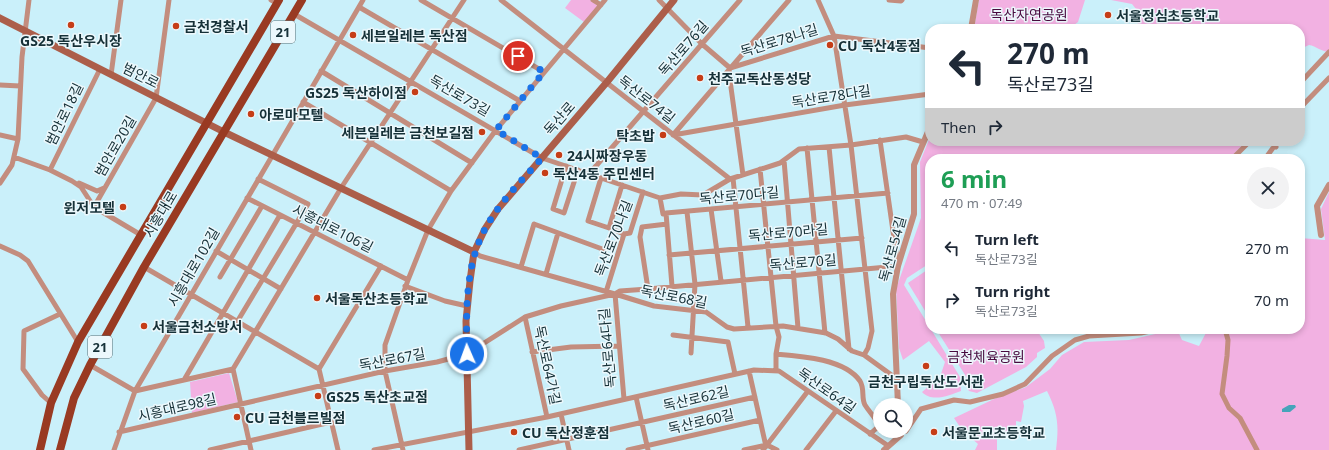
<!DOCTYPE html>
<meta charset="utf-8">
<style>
:root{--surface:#fff;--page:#f2f2f3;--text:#1f2937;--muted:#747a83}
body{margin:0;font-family:"Noto Sans","Noto Sans KR",sans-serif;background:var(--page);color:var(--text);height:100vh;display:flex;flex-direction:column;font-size:15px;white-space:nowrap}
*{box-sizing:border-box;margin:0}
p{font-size:13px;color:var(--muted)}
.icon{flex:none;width:22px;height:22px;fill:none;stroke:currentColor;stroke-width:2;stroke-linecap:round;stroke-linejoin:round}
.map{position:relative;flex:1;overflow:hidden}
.sheet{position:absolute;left:925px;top:154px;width:380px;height:180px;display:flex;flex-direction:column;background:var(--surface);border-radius:16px;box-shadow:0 2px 6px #0003}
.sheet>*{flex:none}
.guide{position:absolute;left:925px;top:24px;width:380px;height:122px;border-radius:16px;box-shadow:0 2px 6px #0003;background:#fff;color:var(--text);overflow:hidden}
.fabs{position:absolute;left:873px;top:398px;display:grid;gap:8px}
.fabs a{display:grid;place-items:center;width:40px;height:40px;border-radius:50%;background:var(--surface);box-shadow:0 2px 6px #0003;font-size:20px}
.pin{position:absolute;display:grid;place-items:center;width:34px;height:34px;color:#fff;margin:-17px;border:2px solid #fff;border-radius:50%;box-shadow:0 1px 4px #0007}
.me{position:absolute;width:44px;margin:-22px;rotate:358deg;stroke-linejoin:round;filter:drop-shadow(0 0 3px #0008)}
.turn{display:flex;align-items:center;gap:14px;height:84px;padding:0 16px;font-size:18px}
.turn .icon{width:52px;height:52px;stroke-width:2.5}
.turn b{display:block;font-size:28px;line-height:34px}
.then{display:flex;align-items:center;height:38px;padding:0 16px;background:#0003;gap:8px;font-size:15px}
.round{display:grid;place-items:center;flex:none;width:42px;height:42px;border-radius:21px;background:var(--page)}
.head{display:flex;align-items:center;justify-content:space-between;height:68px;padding:0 16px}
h1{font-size:24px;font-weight:700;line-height:30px;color:#1e9e55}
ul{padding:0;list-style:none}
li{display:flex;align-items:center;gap:12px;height:52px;padding:0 16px}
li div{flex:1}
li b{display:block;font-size:15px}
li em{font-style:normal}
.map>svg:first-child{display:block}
</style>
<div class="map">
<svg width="1329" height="450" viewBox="0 0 1329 450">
<rect width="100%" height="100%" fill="#caf0fa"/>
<path fill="#f2b1e2" d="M571 0H590L598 6 584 22 565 8Z
M979 0H1085L1078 22 1074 25 1073 29H974Z
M1111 0H1329V52C1322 52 1316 46 1309 45L1300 49V29H1148L1135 22 1136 9 1132 4Z
M930 137V141H1246L1229 159H930V263L907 278 904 285 960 377 961 391C950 395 932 403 922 392L940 377 945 362 929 341 903 360 899 348 896 289 921 218 920 162Z
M1329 192V450H1056C1059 425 1058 413 1047 391L1023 401 1024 406 1021 422 1016 421V432L997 433V450H975L978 444 962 430 954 418 994 399 1026 387 1050 369 1062 355 1084 342 1129 340 1177 329 1182 340 1199 346 1208 329H1300V238L1325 240 1321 209Z
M930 268V319L908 283Z
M936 329H1036L1044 341 1045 348 1037 353V357L1026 367 977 393 969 391 966 386 967 378Z
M229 373 238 402 192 413 190 382Z"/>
<path fill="#46a4ba" d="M1289 405H1295L1296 407 1290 412H1282V409Z"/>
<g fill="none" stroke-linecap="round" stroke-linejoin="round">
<path stroke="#c38d7e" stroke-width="5" d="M271 0 277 3
M421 0 544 72
M501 0 730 179
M593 0 601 5
M659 0 702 44 730 68 729 73 743 175
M818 0 834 36 851 145 872 331 868 348 864 355
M889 0 901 1 902 0
M359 7 520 101
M294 14 542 158 660 198 681 194 703 195 730 179 780 163 799 149 851 145 906 137 923 142
M730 68 834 36 930 48
M321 71 472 163
M111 75 121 0
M1300 83 1329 52
M0 85 20 86
M303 102 451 191
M1300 108 1329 78
M0 135 18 139
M673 135 845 105 930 94
M673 135 789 0
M1268 141 1276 147
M829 147 849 349
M807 148 825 333
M14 157 50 170 72 181 81 187 94 207 141 235
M1232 159 1250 141
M1265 159 1278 141
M784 160 798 328
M566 166 553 209 564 213 578 170
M760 169 776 326 779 337 776 354C801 356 845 359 860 381 865 389 861 398 865 405 870 413 876 418 879 426L870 434
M50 170 100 69
M589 174 740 0
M601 178 588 221 609 228
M733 178 748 327
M0 183 12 165 18 139 22 57 29 0
M79 183 97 191 104 188
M622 185 609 228 624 234
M247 198 408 280
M660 198 663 214 666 213
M94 207 156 98 169 0
M711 209 721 281
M687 212 695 284 691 353
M666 213 888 193
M666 213 672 286
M0 246 20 255 28 261 78 342
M216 251 281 289
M474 252 480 256 615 294 620 291 648 289 898 266 880 140
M669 255 862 238
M144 267 319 369 338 450
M521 267 534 224 605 250
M546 274 558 233
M220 277 262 206
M405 286 445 301 467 306
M648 289 640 237 642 227 667 224
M606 292 624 234 630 233 643 192
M615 294 624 399
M525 317 547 417
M237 322 308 204 258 179
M1225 329 1228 340 1227 356 1222 394 1229 408 1240 418 1257 450
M673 335 728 342 735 374
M532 352 571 347 619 346
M90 365 135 391 233 369 341 188 464 0
M233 369 251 450
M319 369 381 266
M776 370V354
M749 371 765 442 767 445
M184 380 280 215
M636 397 648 450
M51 403 42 395 23 369 24 331 60 314
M561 414 569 450
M906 431 921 409 954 400 970 402 1003 394 1025 384 1052 356 1075 340 1089 336 1141 333 1160 329
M119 432 385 371 437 362 467 354 525 317 561 306 615 294 654 306 706 312 727 327 734 329 783 326 826 333 838 339 852 351 864 355 897 379
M767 445 777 450
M114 450 135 391 363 0
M210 450 331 422
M374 450 547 417 754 370 779 371 887 445
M403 450 385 371V345L408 280 428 230 451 191 496 130 605 0
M519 450 755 397
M628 450 760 420
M744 450 767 445
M763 450 808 391
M806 450 836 411"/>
<path stroke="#c38d7e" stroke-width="6" d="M971 29 976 0
M1321 235 1317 206 1329 185
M898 405 893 294 898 266 914 214V165L930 127
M884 450 901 435V431"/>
<path stroke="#ac5e4a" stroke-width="7" d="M0 18 224 132 474 252
M469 450 466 321 470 281 474 252 485 229 498 209 607 82 674 0"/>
<path stroke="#993a22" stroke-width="8" d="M40 450 51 403 78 342 279 0
M60 450 74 398 90 365 144 267 302 0"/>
</g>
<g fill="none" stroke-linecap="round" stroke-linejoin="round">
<path stroke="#1a73e8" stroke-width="7" stroke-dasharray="0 12.6" d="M467 354C466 313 465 266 485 229 499 203 522 180 542 158L496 130 544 72 518 56"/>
</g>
<g fill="#c63d17" stroke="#ecf8fc" stroke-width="1.5">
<circle cx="1108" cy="15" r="4"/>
<circle cx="71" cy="25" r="4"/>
<circle cx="176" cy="26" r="4"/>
<circle cx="353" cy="35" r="4"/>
<circle cx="830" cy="45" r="4"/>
<circle cx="700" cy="78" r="4"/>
<circle cx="415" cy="92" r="4"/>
<circle cx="251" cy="114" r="4"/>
<circle cx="482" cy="132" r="4"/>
<circle cx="663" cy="135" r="4"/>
<circle cx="559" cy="155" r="4"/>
<circle cx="545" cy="173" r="4"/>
<circle cx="123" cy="207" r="4"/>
<circle cx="317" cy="298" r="4"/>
<circle cx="144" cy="326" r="4"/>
<circle cx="926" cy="366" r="4"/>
<circle cx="318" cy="396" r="4"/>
<circle cx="237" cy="417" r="4"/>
<circle cx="514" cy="432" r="4"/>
<circle cx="934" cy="432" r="4"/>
</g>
<g text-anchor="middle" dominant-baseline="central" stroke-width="3" stroke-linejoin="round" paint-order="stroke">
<g fill="#ecf8fc" stroke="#566d73" stroke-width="1">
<rect x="271" y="21" width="24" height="22" rx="3"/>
<rect x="88" y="336" width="24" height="22" rx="3"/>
</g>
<g font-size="13" font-weight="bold" fill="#163138">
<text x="283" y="32">21</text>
<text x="100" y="347">21</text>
</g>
<g font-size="14" fill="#480a3f" stroke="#ecf8fc">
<text x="1029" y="14">독산자연공원</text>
<text x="986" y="356">금천체육공원</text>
</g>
<g font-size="14" font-weight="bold" fill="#163138" stroke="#ecf8fc" text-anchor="start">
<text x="1116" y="15">서울정심초등학교</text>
<text x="184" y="26">금천경찰서</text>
<text x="361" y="35">세븐일레븐 독산점</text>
<text x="71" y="40" text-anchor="middle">GS25 독산우시장</text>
<text x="838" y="45">CU 독산4동점</text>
<text x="708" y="78">천주교독산동성당</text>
<text x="407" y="92" text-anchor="end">GS25 독산하이점</text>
<text x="259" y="114">아로마모텔</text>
<text x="474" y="132" text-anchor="end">세븐일레븐 금천보길점</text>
<text x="655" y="135" text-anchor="end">탁초밥</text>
<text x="567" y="155">24시짜장우동</text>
<text x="553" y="173">독산4동 주민센터</text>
<text x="115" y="207" text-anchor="end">윈저모텔</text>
<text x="325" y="298">서울독산초등학교</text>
<text x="152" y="326">서울금천소방서</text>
<text x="926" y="381" text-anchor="middle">금천구립독산도서관</text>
<text x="326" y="396">GS25 독산초교점</text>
<text x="245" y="417">CU 금천블르빌점</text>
<text x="522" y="432">CU 독산정훈점</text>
<text x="942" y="432">서울문교초등학교</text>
</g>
<g font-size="14" fill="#163138" stroke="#ecf8fc">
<text transform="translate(779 40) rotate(-17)">독산로78나길</text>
<text transform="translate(683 48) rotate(-49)">독산로76길</text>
<text transform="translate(141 75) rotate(27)">범안로</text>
<text transform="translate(460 95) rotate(30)">독산로73길</text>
<text transform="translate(831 96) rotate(-9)">독산로78다길</text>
<text transform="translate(647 99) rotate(38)">독산로74길</text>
<text transform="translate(64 114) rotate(-64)">범안로18길</text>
<text transform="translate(559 118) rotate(-49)">독산로</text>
<text transform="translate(115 146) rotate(-60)">범안로20길</text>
<text transform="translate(739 195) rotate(-5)">독산로70다길</text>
<text transform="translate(160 214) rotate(-59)">시흥대로</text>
<text transform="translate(333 228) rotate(27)">시흥대로106길</text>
<text transform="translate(788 232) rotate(-5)">독산로70라길</text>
<text transform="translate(613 238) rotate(-69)">독산로70나길</text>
<text transform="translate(892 249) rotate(-75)">독산로54길</text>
<text transform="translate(803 262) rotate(-5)">독산로70길</text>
<text transform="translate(193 267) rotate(-60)">시흥대로102길</text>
<text transform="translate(674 296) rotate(11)">독산로68길</text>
<text transform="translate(607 348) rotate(-95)">독산로64다길</text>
<text transform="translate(392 359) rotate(-11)">독산로67길</text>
<text transform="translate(548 365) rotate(78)">독산로64가길</text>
<text transform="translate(827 390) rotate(35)">독산로64길</text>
<text transform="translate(696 398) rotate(-13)">독산로62길</text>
<text transform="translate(177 407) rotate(-13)">시흥대로98길</text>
<text transform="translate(701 421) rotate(-13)">독산로60길</text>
</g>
</g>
</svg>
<div class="fabs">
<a><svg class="icon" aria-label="search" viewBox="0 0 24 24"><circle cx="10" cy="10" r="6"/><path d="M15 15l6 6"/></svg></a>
</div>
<div class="pin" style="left:518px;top:56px;background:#d93025"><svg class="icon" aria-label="arrive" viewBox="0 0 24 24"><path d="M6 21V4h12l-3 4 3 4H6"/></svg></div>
<svg class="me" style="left:467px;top:354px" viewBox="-20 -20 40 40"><circle r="17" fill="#1a73e8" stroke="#fff" stroke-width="3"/><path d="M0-11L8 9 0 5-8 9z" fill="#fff"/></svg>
<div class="guide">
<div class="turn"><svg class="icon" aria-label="left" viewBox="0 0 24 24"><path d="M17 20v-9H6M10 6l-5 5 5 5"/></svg><div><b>270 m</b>독산로73길</div></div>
<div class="then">Then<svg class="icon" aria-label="right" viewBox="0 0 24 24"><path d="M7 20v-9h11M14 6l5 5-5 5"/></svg></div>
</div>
<section class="sheet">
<div class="head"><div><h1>6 min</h1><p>470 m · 07:49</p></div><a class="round"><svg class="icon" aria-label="close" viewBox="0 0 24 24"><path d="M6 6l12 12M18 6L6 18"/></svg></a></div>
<ul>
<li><svg class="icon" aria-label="left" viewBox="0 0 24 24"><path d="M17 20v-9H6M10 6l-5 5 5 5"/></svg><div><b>Turn left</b><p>독산로73길</p></div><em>270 m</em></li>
<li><svg class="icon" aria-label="right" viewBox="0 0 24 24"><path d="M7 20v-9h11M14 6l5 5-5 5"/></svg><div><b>Turn right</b><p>독산로73길</p></div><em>70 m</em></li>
</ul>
</section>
</div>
